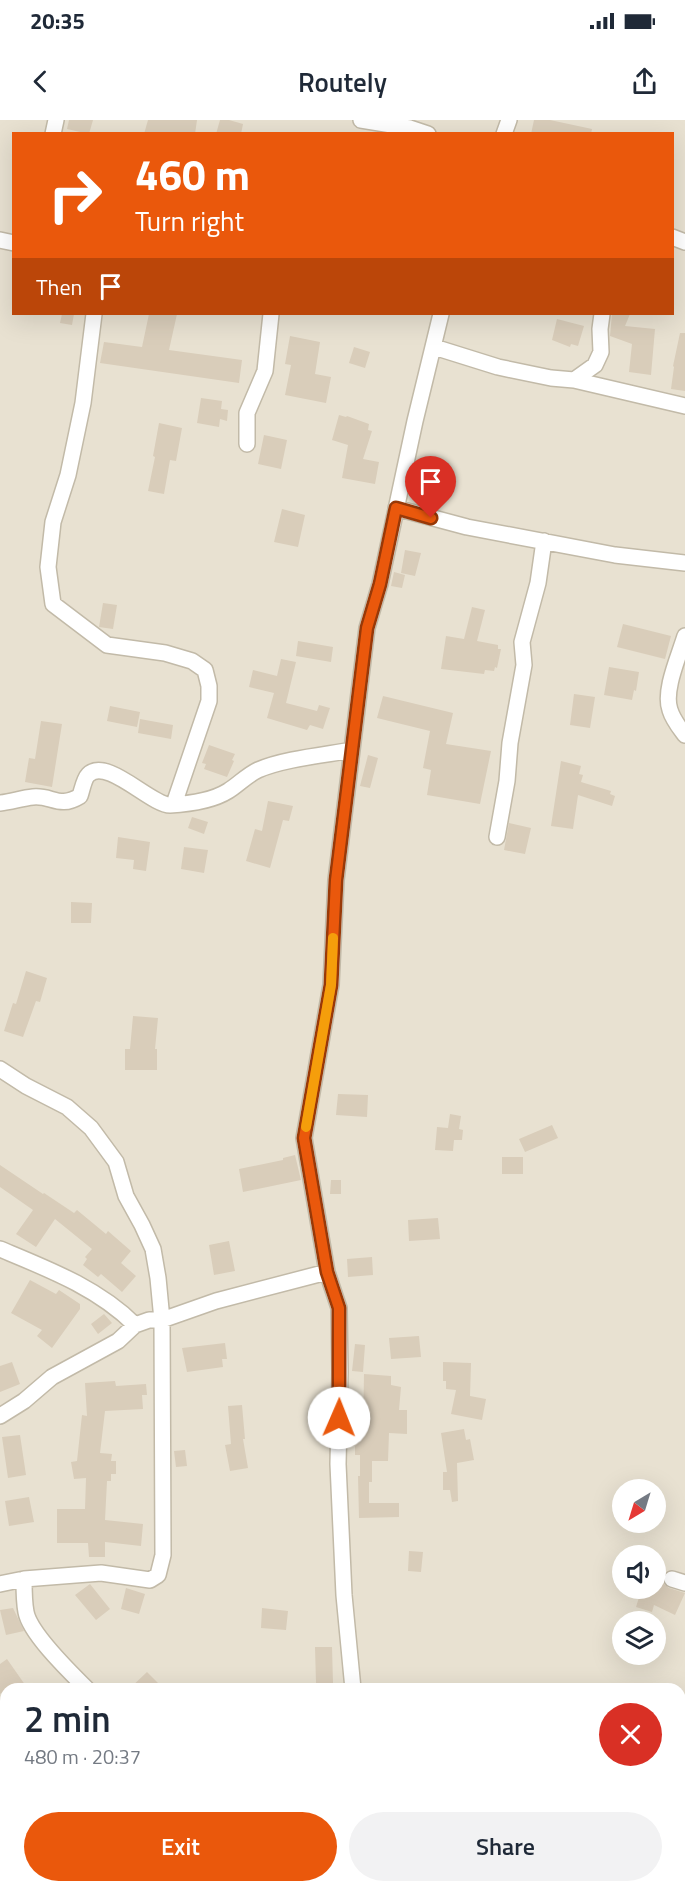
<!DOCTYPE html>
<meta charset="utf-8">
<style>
:root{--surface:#fff;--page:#f2f2f3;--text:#1f2937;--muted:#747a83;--accent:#ea580c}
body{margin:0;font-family:"Titillium Web",sans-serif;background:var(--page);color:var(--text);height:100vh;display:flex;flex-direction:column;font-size:22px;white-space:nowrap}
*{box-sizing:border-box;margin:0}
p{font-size:20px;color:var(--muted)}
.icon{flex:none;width:33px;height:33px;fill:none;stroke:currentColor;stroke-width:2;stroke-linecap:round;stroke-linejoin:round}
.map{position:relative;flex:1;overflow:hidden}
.details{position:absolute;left:0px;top:1563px;width:686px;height:210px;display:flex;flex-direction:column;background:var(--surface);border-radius:18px 18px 0 0;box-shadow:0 6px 24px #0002}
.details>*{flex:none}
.hud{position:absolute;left:12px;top:12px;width:662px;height:183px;border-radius:0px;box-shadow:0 6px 24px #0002;background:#ea580c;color:#fff;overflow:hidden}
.needle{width:39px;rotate:218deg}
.buttons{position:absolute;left:612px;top:1359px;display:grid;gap:12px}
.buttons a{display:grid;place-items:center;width:54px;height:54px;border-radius:50%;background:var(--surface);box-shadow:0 6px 24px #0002;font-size:30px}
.pin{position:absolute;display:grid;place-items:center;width:51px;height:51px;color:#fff;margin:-62px -26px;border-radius:50% 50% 50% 0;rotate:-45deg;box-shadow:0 0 6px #0007}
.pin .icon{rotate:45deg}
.me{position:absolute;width:66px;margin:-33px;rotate:1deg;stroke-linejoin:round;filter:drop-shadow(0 0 4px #0008)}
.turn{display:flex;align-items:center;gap:21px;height:126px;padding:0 24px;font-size:27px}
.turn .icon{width:78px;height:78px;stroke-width:2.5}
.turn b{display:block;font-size:42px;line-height:51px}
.then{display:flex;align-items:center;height:57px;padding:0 24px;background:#0003;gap:12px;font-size:22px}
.round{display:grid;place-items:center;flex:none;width:63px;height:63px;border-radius:32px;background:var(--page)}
.summary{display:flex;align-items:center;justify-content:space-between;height:102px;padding:0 24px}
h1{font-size:36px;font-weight:600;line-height:45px}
.button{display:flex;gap:12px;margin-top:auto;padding:12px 24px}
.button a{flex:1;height:69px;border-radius:36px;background:var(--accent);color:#fff;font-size:24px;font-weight:600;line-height:69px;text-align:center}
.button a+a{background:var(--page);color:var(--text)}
.status{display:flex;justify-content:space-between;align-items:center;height:42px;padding:0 30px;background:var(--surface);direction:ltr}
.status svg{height:16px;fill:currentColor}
header{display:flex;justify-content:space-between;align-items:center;height:78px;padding:0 24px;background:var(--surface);font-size:27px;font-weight:600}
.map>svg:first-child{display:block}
</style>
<div class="status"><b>20:35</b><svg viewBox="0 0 49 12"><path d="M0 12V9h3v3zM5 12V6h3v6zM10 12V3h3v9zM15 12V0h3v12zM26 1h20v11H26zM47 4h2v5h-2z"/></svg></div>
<header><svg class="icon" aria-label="back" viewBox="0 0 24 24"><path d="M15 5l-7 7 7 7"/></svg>Routely<svg class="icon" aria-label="share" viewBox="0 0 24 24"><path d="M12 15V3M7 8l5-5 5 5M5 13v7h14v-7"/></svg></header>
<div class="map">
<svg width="685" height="1773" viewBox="0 0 685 1773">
<rect width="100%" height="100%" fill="#f3efe3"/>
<path fill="#e8e1d1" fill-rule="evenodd" d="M0 0H685V1773H0ZM14 14H672V194H14ZM622 1370H656V1402H622ZM622 1436H656V1468H622ZM622 1502H656V1534H622ZM6 1569H680V1767H6Z"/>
<path fill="#d9cdba" d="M69 0H93L89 14 67 9Z
M148 0H197L195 14H144Z
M220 0H229L243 4 241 14H216Z
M534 0H550L592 9 591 14H531Z
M62 194H74L72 205 60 203Z
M149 194H177L169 230 242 240 239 263 100 243 104 222 142 227Z
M612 194H630L625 206 655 209 651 255 629 252 632 224 610 216Z
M557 199 584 206 578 226 571 224 570 227 552 220Z
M680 213H685V271L671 269 674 247 673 246Z
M290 216 320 222 315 254 331 257 326 283 285 275 291 245 285 244Z
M354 227 370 232 365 248 349 243Z
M201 278 222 281 221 289 228 290 227 301 220 299 219 307 197 303Z
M339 295 346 297 347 296 369 304 368 310 372 311 363 339 379 342 375 364 342 358 348 325 332 320Z
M159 303 182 308 176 341 170 340 164 374 148 371 155 337 153 336Z
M264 315 287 320 281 349 258 344Z
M282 389 305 395 298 427 274 422Z
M405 430 421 433 415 456 401 453Z
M394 452 405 455 402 468 391 466Z
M103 483 117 485 113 509 99 507Z
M472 487 485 490 477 521 498 525V529H501L497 548 495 547 494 551 485 550 484 554 441 549 446 516 464 519Z
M623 504 671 516 665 539 617 527Z
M298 521 333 527 331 542 296 536Z
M281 539 296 542 286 583 317 591 319 585 330 588 323 609 310 605 307 610 267 598 274 573 249 567 253 550 277 556Z
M609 547 639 552 636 571 634 570 632 580 604 575Z
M574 574 595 577 590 608 570 605Z
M383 576 453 593 446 624 491 631 480 684 427 675 431 650 423 648 430 611 377 598Z
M110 586 140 592 137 607 107 601Z
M140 599 173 605 171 619 138 613Z
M41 601 62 604 52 667 25 662 29 638 35 639Z
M209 625 235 634 232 640 234 641 227 657 204 649 206 644 202 643Z
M368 635 378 638 370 668 360 666Z
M561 641 581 646 579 654 583 655 581 662 611 671 610 674 615 676 612 686 578 675 573 709 551 706Z
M268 681 293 686 289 701 283 700 270 748 246 741 255 709 262 711Z
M192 697 208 702 204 714 188 708Z
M509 703 531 708 525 734 504 730Z
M118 717 150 722 146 751 133 749 134 740 116 738Z
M184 727 208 730 204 753 181 749Z
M71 782 92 783 91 803H71Z
M26 851 47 858 40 882 36 881 23 917 4 911 13 883 16 884Z
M133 896 158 898 155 929H157V950H125V929H130Z
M338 974 368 975 367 997 336 995Z
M450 994 461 996 459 1009 463 1010 462 1020H454L453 1031 435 1030 437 1007 448 1008Z
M552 1005 558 1018 525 1032 519 1019Z
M295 1035 301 1060 243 1072 239 1049 283 1040V1038Z
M502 1037H523V1054H502Z
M0 1045 43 1074 44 1073 74 1093 77 1090 106 1114 108 1111 131 1131 121 1143 136 1156 122 1172 101 1154 98 1157 83 1145 87 1139 85 1137 92 1129 55 1099 36 1127 16 1114 33 1090 0 1067Z
M331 1060H341V1074H330Z
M438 1098 440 1119 409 1121 408 1100Z
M229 1121 235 1151 214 1155 209 1125Z
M372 1137 373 1155 348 1157 347 1139Z
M30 1160 56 1174 59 1170 80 1184V1189L52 1228 37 1216 42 1210 11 1193Z
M104 1194 112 1203 98 1214 91 1204Z
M419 1216 421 1237 391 1239 389 1218Z
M225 1223 227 1239H222L223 1247 187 1252 182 1228Z
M355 1224 365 1225 363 1252 352 1251Z
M12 1242 20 1264 0 1272V1246Z
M443 1242 471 1243 470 1276 486 1279 482 1300 451 1294 456 1270 446 1269V1261H443Z
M364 1254 391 1256V1265L401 1267 399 1290H407V1314L389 1313 388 1341H372V1362H369V1383H399V1397L359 1398 358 1356H360V1335H355V1326H348V1312H363Z
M115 1261 116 1266 146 1264 147 1275H142L143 1289 105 1291 100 1333 112 1334 111 1341H116V1354H111V1361H107L105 1400 143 1404 141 1426 105 1422V1437H89L88 1423H57V1389H85L86 1358 74 1359 71 1342 77 1341 82 1295 87 1296 85 1263Z
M242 1285 245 1319H243L248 1348 230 1351 225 1325 231 1324 228 1286Z
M464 1309 466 1320 470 1319 474 1340 457 1343 458 1381 452 1382 450 1370H443V1352H447L441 1313Z
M20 1315 26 1355 8 1358 2 1317Z
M185 1330 187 1346 176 1347 174 1331Z
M29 1377 34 1402 9 1406 5 1381Z
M409 1431 423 1432 421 1452 408 1451Z
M656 1460 663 1463 669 1468 685 1473 675 1495 654 1485 652 1492 636 1487 642 1468H656Z
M90 1464 110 1489 96 1500 75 1475Z
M126 1468 145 1474 139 1494 121 1489Z
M13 1488 24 1511 6 1515 0 1490Z
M262 1488 288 1491 286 1510 261 1508Z
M315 1527H332L333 1563H316Z
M7 1539 28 1569H6L0 1574V1544Z
M147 1552 164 1569H129Z"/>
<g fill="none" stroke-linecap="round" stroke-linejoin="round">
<defs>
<path id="minor" d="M361 0 410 8 428 14
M53 14 56 0
M504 14 509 0
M672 117 685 122
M0 120 14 123
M94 194 83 283 68 355 53 402 48 447 53 484 107 525 165 533 192 541 205 550 209 566V581L174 684
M434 227 498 247 551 258 574 260 595 245 601 232 600 209 602 194
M574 260 685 286
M247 324V293L265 251 271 194
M396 388 467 407 615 435 685 443
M685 516C679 536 663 571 670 590 673 600 679 607 685 615
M0 683C11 682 22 678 33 677 52 675 59 689 80 676 82 670 84 659 88 655 106 636 151 685 170 685 188 684 212 681 228 671 238 665 247 655 258 650 283 639 324 635 352 630
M497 717 507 661 510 623 524 545 522 522 538 463 544 421
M0 949 26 966 67 987 91 1008 116 1042 126 1076 142 1105 153 1129 158 1158 162 1200 163 1435 158 1455 150 1460 101 1453 24 1459 0 1464
M0 1129C48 1149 98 1168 135 1205
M0 1296 24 1281 52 1257 118 1221 135 1205 149 1200H162L216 1181 327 1152
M24 1459C24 1470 24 1482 26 1492 30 1514 71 1553 87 1569
M672 1459 685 1463
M353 1569 344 1475 338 1344 340 1252 339 1188 327 1152 304 1018 331 865 336 760 367 508 380 464 415 301 441 194
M680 1589 685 1591
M0 1643H6
M680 1750 685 1751
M134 1773 139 1767
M363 1773V1767"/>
</defs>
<use href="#minor" stroke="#c2baa8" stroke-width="18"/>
<use href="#minor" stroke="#fff" stroke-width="15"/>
</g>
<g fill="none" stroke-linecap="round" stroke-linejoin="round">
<defs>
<path id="route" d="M339 1298V1188L327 1152 304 1018 331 865 336 760 367 508 380 464 396 388 431 398"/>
</defs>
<use href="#route" stroke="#983908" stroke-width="15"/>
<use href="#route" stroke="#ea580c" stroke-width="10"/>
<path stroke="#f59e0b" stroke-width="10" d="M306 1007 331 865 333 818"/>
</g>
</svg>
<div class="buttons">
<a><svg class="needle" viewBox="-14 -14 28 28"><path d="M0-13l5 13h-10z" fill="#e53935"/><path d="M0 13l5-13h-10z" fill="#747a83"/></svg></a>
<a><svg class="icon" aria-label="sound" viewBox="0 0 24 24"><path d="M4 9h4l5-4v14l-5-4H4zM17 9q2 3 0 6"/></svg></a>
<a><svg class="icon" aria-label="layers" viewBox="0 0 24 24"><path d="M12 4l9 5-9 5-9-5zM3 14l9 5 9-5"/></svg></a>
</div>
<div class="pin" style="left:431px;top:398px;background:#d93025"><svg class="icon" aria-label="arrive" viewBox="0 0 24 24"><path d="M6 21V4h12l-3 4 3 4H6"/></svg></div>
<svg class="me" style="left:339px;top:1298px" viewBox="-20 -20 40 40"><circle r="19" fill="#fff"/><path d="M0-13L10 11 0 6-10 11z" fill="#ea580c"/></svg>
<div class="hud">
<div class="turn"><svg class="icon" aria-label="right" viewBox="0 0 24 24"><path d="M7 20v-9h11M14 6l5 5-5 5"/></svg><div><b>460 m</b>Turn right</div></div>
<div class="then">Then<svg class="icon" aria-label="arrive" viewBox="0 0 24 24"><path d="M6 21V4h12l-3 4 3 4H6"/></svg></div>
</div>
<section class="details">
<div class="summary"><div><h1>2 min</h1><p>480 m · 20:37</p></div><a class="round" style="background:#d93025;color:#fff"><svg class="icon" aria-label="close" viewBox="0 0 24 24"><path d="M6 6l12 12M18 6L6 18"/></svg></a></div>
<div class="button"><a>Exit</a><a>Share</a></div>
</section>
</div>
